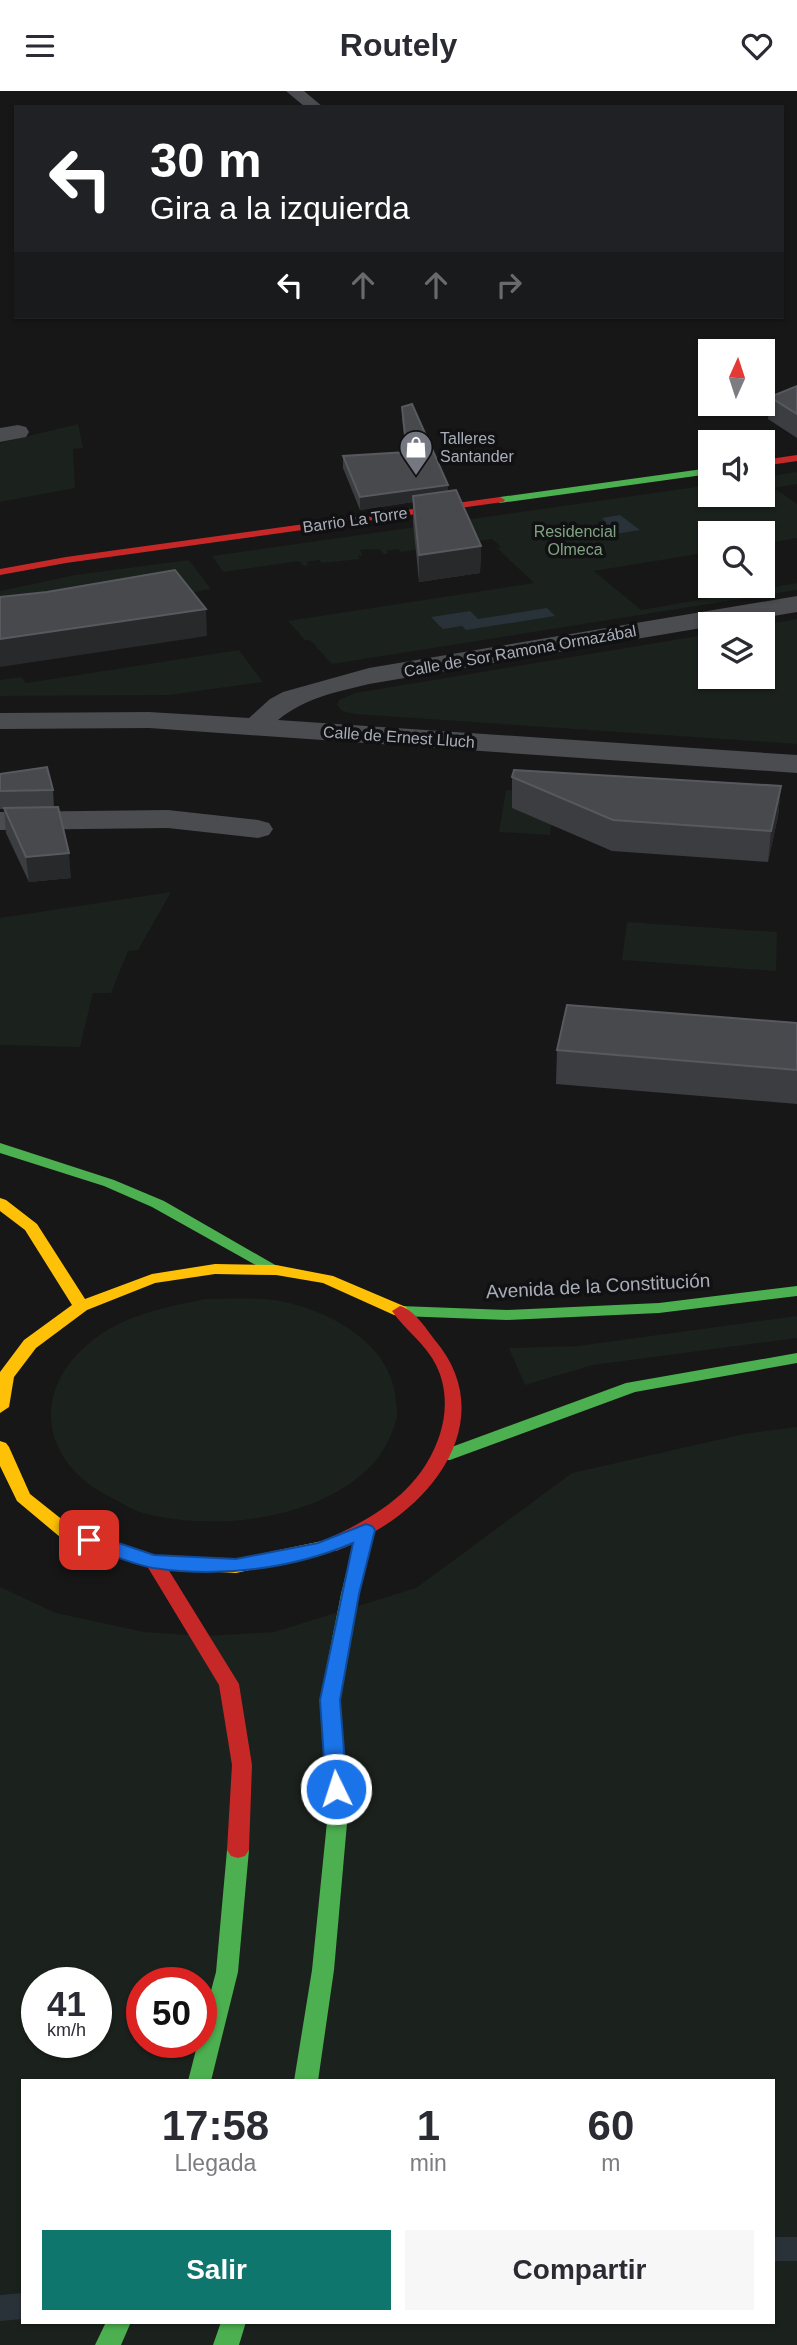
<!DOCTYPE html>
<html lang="es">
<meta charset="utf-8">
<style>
:root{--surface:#fff;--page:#f7f7f7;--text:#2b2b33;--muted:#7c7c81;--accent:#0f766e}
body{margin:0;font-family:Helvetica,sans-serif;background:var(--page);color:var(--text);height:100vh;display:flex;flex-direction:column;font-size:26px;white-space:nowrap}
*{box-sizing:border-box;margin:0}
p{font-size:23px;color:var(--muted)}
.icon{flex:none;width:38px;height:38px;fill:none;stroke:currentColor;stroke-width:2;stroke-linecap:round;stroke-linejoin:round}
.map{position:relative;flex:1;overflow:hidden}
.panel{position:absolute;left:21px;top:1988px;width:754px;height:245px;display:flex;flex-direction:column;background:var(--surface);border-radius:0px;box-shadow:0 2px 5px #0004}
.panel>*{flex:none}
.top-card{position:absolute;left:14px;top:14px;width:770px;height:214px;border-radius:0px;box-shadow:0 2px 5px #0004;background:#202124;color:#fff;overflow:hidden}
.needle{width:46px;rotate:3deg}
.fabs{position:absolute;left:698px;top:248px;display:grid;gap:14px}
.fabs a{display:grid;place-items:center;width:77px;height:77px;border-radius:0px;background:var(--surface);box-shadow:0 2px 5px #0004;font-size:35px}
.speed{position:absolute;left:21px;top:1876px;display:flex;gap:14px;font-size:35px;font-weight:700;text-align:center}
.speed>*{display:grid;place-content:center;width:91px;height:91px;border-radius:50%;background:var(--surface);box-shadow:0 2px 5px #0004;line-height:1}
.speed small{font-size:18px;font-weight:400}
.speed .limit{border:10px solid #d22;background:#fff;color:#111}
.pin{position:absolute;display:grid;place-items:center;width:60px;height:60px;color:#fff;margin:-30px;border-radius:14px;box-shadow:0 4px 10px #0006}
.me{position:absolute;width:77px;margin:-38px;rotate:356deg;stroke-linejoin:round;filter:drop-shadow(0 0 5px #0008)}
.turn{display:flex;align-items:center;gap:24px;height:147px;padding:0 21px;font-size:32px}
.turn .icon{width:91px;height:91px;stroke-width:2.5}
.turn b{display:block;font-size:49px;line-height:60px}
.lanes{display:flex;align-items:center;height:66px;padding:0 21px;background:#0003;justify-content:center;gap:35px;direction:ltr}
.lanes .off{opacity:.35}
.eta{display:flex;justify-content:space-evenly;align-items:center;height:119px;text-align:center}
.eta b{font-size:42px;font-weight:700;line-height:49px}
.button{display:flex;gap:14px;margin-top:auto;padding:14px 21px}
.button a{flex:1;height:80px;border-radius:0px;background:var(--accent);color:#fff;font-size:28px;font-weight:700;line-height:80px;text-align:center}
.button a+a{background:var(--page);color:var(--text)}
header{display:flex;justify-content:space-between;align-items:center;height:91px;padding:0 21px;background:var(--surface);font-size:32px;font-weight:700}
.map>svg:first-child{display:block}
</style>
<header><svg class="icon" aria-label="menu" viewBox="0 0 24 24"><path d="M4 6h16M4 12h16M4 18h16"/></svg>Routely<svg class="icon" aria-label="heart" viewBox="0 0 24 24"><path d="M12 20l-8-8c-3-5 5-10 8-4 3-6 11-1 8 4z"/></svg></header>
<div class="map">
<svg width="797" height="2254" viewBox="0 0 797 2254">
<rect width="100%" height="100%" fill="#171717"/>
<path fill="#1b211c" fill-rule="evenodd" d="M78 333 83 357 73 358 75 397 0 411V352Z
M797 381V393L774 397 797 413V447L763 453V443H710V461L594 480 641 519 797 492V499L332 573 310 549H305L288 530 534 492 497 457 501 456 492 448 401 461 398 458 386 460 388 463H384L379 458 360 459 363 464 358 465 360 468 322 472 319 469 307 471 308 474 304 475 299 470 223 481 212 465 710 394V404H763V386Z
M189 469 211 498 0 537V500L75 484Z
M797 528V653L355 623 342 620 337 614 339 609 355 602 710 543V586H763V534Z
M239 559 263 591 169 604 0 605V589L21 586 26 592Z
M506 699 557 702 550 744 499 741Z
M171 801 138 859 128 860 111 902H93L80 956 0 954V827Z
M627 831 777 841 776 880 622 869Z
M205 1208C225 1208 244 1207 264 1208 316 1212 388 1247 395 1303 395 1310 398 1317 397 1324 396 1335 385 1359 378 1367 328 1428 219 1441 147 1423 136 1421 124 1413 114 1408 39 1373 28 1296 97 1246 128 1223 168 1216 205 1208Z
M797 1225V1247L593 1274 525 1294 509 1257 578 1255Z
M797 1336V2254H0V1496L56 1522 144 1541 206 1545 274 1541 416 1497 572 1382 744 1343ZM37 1892H96V1951H37ZM142 1892H201V1951H142ZM23 1990H774V2231H23Z"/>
<path fill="#2a3239" d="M620 424 640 439 583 448 571 438 607 432 602 427Z
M547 517 555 525 466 539 462 535 443 538 431 526 470 520 478 528Z"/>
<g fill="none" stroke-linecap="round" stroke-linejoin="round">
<path fill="#2a3239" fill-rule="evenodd" d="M774 2146H797V2170H774Z
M23 2202V2228L0 2230V2204Z"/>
<path fill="#4b4c50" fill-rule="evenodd" d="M286 0H304L323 16H305Z
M18 334 26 336 29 341 26 346 0 351V337Z
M797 505V521L369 593C336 601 305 607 278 629L797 664V682L149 637 0 638V622L149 621 249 627 270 608 283 601 369 577Z
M168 719 258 729 269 732 273 738 269 744 258 747 168 737 0 739V721Z"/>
<path fill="#4caf50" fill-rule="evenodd" d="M710 377V383L500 412 495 409 500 406Z
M0 1052 114 1089 164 1110 284 1179 282 1182H270L152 1116 104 1095 0 1062Z
M797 1195V1205L659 1222 507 1229 400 1225 392 1220 400 1215 507 1219 659 1212Z
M797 1262V1272L635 1301 450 1369H438L435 1365 438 1361 626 1292Z
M366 1433 373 1435 375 1439 359 1503 340 1609 348 1721 334 1879 318 1990H294L312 1879 328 1721 320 1609 341 1503 357 1439 359 1435Z
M238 1751 245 1753 249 1759 238 1881 211 1990H188L198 1951H201V1937L216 1881 227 1759 231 1753Z
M106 2231H131L121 2254H95Z
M221 2231H246L239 2254H213Z"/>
<path fill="#ffc107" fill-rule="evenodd" d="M0 1107 6 1109 37 1133 85 1208 152 1183 215 1173 276 1174 333 1185 406 1216 408 1220 400 1225 394 1224 323 1192 276 1184 215 1183 155 1192 87 1219 36 1257 14 1286 9 1316 0 1322V1281L24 1249 72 1214 25 1139 0 1120Z
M0 1350 6 1352 9 1356 30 1403 74 1438 154 1464 236 1468 332 1448 339 1449 341 1454 339 1459 332 1460 236 1482 153 1477 60 1446 17 1410 0 1375Z"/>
<path fill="#c62828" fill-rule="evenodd" d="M797 364V370L763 375V369Z
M500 406 505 409 503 411 66 472 0 484V478L66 466Z
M400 1215C413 1218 426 1237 434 1248 497 1321 442 1405 370 1443 357 1450 340 1463 325 1459L323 1454 325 1449C376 1426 422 1399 440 1343 447 1321 447 1296 436 1274 426 1253 405 1239 392 1220Z
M153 1463 160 1465 239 1593 252 1674 249 1759 245 1765 238 1767 231 1765 227 1759 232 1674 219 1594 144 1470 146 1465Z"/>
</g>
<path fill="#3c3d40" d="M797 295V347L768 328 770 306Z
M402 316 448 400 481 455 480 482 419 491 413 431V411L360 419 343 377V365L406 361 402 328Z
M0 683 53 699 54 716 71 787 29 791 6 742 4 718H0Z
M512 686 781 695 778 725 768 771 612 760 512 717Z
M797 932V1013L556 993 557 959Z"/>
<path fill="#28292a" d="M448 394V407L413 405V411L360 419V406Z
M481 455 480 482 419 491V464Z
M206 518 207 545 0 576V548Z
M781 695 778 725 768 771 771 740Z
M69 762 71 787 29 791 26 766Z"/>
<path fill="#48494d" stroke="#57595e" stroke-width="2" d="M797 295V323L770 306Z
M412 313 448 394 360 406 343 365 407 361 402 316Z
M456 399 481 455 419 464 413 405Z
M175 479 206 518 0 548V506L47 501Z
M47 676 53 699 0 700V683Z
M514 679 781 695 771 740 613 729 512 686Z
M58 716 69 762 26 766 4 717Z
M567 914 797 932V979L557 959Z"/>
<path fill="#1a73e8" stroke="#114b97" stroke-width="2" d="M366 1433 372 1435 375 1439 359 1503 340 1609 347 1698 344 1704 336 1706 329 1704 326 1698 320 1609 353 1452C292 1478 220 1487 153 1477 130 1473 105 1461 82 1453L79 1449 82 1444 89 1442 154 1464 236 1468 318 1452Z"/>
<defs>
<symbol id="shop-pin" viewBox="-11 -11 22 30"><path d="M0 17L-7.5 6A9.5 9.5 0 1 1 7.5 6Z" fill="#757880" stroke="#111113"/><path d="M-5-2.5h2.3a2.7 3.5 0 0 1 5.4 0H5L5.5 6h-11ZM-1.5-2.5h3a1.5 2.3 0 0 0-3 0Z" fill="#fff"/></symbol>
</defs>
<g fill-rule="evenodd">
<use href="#shop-pin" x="397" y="337" width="38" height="52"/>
</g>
<g text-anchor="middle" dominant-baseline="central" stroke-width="7" stroke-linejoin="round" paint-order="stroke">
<g font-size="16" fill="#a8adb8" stroke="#111113" text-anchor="start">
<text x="440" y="347">Talleres<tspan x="440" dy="18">Santander</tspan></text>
</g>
<g font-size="16" fill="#a8adb8" stroke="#111113">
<text transform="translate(355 429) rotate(-8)">Barrio La Torre</text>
<text transform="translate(520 560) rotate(-10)">Calle de Sor Ramona Ormazábal</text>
<text transform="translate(399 646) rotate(4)">Calle de Ernest Lluch</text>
</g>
<g font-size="16" fill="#7fa381" stroke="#111113">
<text x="575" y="440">Residencial<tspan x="575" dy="18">Olmeca</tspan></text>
</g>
<g font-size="19" fill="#a8adb8" stroke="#111113">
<text transform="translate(598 1195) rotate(-3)">Avenida de la Constitución</text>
</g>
</g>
</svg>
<div class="fabs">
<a><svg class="needle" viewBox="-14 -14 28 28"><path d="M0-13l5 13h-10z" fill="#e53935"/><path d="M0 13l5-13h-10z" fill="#7c7c81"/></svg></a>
<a><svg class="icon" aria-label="sound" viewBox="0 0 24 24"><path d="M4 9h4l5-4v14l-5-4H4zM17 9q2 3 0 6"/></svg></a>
<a><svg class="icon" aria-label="search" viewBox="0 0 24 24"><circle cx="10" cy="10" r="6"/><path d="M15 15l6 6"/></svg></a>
<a><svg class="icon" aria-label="layers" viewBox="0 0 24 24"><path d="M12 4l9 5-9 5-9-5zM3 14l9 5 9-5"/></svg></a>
</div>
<div class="speed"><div>41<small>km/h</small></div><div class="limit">50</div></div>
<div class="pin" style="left:89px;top:1449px;background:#d93025"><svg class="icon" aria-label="arrive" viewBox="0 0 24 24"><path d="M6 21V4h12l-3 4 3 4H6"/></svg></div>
<svg class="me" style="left:336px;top:1698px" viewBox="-20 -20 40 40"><circle r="17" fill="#1a73e8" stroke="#fff" stroke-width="3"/><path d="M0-11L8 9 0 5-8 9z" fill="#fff"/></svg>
<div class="top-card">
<div class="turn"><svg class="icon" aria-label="left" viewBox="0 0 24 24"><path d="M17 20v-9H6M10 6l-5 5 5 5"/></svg><div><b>30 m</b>Gira a la izquierda</div></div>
<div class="lanes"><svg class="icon" aria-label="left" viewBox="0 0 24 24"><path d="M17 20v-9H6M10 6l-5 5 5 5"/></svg><svg class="icon off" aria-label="ahead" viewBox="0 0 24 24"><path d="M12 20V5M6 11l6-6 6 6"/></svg><svg class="icon off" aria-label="ahead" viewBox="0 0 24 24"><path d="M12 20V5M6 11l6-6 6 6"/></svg><svg class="icon off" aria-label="right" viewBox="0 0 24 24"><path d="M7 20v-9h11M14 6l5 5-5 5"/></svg></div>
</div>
<section class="panel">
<div class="eta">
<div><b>17:58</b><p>Llegada</p></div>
<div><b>1</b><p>min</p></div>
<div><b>60</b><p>m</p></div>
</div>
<div class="button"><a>Salir</a><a>Compartir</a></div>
</section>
</div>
